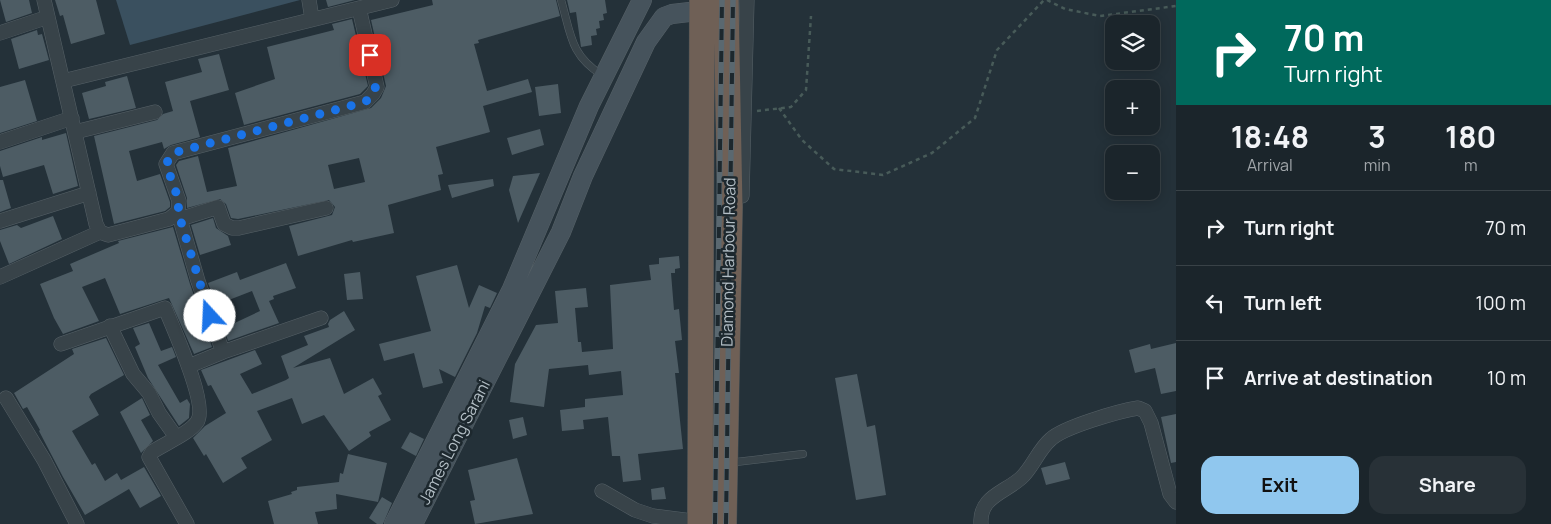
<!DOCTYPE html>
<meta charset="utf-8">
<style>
:root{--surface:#1b252b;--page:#283137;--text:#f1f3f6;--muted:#a0a5a9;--line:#394247;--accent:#90c7ee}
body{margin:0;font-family:Manrope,sans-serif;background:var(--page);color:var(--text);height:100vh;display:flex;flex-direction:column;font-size:19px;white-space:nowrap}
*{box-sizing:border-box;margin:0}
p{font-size:16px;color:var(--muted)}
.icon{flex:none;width:28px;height:28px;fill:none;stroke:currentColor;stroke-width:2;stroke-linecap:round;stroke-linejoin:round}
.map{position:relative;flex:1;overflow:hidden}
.details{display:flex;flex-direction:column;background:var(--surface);width:375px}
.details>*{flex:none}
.guide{background:#00695c;color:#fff;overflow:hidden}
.fabs{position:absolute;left:1105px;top:15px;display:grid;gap:10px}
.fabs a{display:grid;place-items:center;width:55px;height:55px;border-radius:10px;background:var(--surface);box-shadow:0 2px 12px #0003,0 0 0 1px var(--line);font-size:25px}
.pin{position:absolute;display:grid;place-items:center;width:42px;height:42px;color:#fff;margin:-21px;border-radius:10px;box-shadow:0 2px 8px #0006}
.me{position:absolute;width:55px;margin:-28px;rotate:340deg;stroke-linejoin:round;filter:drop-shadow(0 0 4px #0008)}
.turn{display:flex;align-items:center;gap:18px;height:105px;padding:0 25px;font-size:22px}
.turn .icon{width:65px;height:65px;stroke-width:2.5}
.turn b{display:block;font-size:35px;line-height:42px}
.eta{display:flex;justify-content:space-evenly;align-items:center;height:85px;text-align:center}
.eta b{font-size:30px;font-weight:700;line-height:35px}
.cta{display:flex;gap:10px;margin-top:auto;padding:10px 25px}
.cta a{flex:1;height:58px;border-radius:15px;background:var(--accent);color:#111;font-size:20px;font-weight:700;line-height:58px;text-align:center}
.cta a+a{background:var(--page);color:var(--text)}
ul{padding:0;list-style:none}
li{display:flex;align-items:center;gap:15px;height:75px;padding:0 25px;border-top:1px solid var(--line)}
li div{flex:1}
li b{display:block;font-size:19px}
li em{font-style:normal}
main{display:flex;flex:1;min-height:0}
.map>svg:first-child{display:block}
</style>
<main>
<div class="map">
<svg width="1176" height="524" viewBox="0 0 1176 524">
<rect width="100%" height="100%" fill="#243139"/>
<path fill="#3a505f" d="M116 0H300L130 45Z"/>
<path fill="#4d5c64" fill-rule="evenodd" d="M0 0H29L32 13 6 22Z
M55 0H96L105 34 71 44 63 15 60 16Z
M326 0H355L328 7Z
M432 0H556L560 16 478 40 479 43 474 44 487 91 528 79 532 92 483 106 490 132 436 147 443 174 438 175 441 190 388 205 394 233 353 242 352 240 298 256 289 226 332 215 335 207 329 200 238 219 231 218 226 204 220 199 187 208V198L176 165 179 161 198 156 207 192 237 186 228 148 371 108 381 98 386 86 371 20 433 5ZM359 158 365 182 334 189 328 165Z
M567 0H605L607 13 603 14 604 20 599 21 600 28 596 29 597 35 591 36 592 45 581 47 576 12 570 13Z
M352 19 368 86 360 94 244 125 235 93 275 79 267 47 334 30 332 24Z
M37 30 38 35 42 34 49 60 19 69 11 39Z
M219 54 229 90 190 101 200 137 171 145 164 149 162 142 129 151 137 181 160 174 170 202V207L165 211 114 224 94 136 157 120 163 114 173 111 165 82 202 72 198 59Z
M127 76 136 108 89 119 82 93 106 86 105 82Z
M25 80 37 121 0 133V87Z
M558 84 561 113 539 116 535 87Z
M540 129 544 145 512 155 507 138Z
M66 133 78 186 53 194 44 165 3 177 0 166V151L42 137V140Z
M540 173 518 223 509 190 513 176Z
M493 179 494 186 452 198 448 185Z
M0 180H3L11 208 0 212Z
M53 216 62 239 9 264 0 241V230L17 225 21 228Z
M213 218 216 228 228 236 231 245 200 255 191 225Z
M173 227 190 284 212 347 194 354 169 298 120 314 105 278 82 287 99 321 63 334 54 318 40 284 73 271 70 264 119 243 118 241Z
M679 256 680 268 675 269V273H671L674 310 679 309 682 340 675 341 679 373H675L683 449 638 454 641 480 623 482 620 456H612L608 417 583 420 584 429 562 431 560 410 585 407V399L623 395 621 371 589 375 588 365 549 369 544 407 510 402 515 364 536 325 558 323 555 291 586 288 588 307 575 308 578 342H581L582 352 613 349 610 285 651 280 649 265 659 264V258Z
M286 263 296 288 273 296 274 299 269 301 279 323 228 341 224 328 260 311 252 291 216 305 208 283 237 272 240 280Z
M457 265 469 308 479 285 497 293 490 308 485 306 477 333 455 377 439 369 443 383 423 388 414 353 384 361 379 344 431 331 416 276Z
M360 272 363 299 347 300 344 274Z
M344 311 355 330 293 368 330 358 344 394 373 378 382 394 378 396 391 420 369 432 371 436 349 451 324 415 302 424 292 398 257 411 272 440 241 458 247 468 223 483 206 454 204 456 193 438 205 426 226 413 211 385 208 386 201 370 255 350 262 364 240 374 252 394 286 380 289 378 281 356 308 345 304 336 329 327 328 324 330 320Z
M149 323 161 351 172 347 176 357 158 365 180 403 187 399 190 404 189 418 179 426 148 378 135 347 140 344 133 328Z
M106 338 124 375 91 394 89 397 99 415 72 431 92 465 95 463 105 481 117 473 121 480 144 467 161 496 140 508 129 489 85 515 63 477 39 431 40 430 27 407 23 409 14 393 74 354 72 349Z
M1176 343V391L1161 394 1155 368 1135 373 1129 350 1150 344 1151 349Z
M857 374 867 427 875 425 886 495 856 500 835 378Z
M142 398 150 415 141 420 153 441 141 453 120 412Z
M1176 414V462L1171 463 1161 417Z
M523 417 527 435 513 439 509 420Z
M410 432 424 439 416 456 401 448Z
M348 454 387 463 378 502 336 494 337 509 315 512 318 524H274L268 501 292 494 291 492 297 490V487L339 482 340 473 343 474Z
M517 458 533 514 475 524 470 501 475 500 468 470Z
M1065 462 1070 479 1046 485 1041 468Z
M664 487 666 499 652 500 651 489Z
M382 497 392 503 383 524H377L369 518Z"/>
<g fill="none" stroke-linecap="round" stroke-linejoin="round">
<defs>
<path id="lane" d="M561 0C571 34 570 55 602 75
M736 462 803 454"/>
<path id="street" d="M44 0 96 224 100 232 108 235 169 219 178 212 179 201 166 164 173 153 365 102 373 94 377 87 359 8
M309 0 312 19
M0 33 48 17
M63 81 392 0
M75 132 155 112
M0 142 72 118
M742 196 747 0
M178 212 198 281 223 352
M180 219 218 207 224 224 232 228H239L326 208
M0 221 89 193
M0 277 100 232
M110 326 133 374 149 393 159 413 176 437
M61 344 165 308C173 328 209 406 197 422 190 433 164 444 152 452L149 457 187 524
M189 366 223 352 321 318
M6 398 44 460 77 524
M602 491 635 510 653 516 700 522
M981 524C979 497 1004 493 1021 478 1033 467 1038 450 1051 439 1064 427 1119 411 1138 408L1145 411 1151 423 1170 494 1176 502"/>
<path id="secondary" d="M394 524 512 289 589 106 642 0
M413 524 561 232 583 176 646 42 664 17 672 14 715 9"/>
<path id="highway" d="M700 524 702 0
M724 524 730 207 726 0"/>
</defs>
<use href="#lane" stroke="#566167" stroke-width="8"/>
<use href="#street" stroke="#566167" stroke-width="15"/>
<use href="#secondary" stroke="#566167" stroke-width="20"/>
<use href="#highway" stroke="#434e54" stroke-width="26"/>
<path stroke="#485b59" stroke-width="2.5" stroke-dasharray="4 4" stroke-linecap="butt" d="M1047 0 1065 9 1100 16 1176 6
M779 108 802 140 834 169 883 175 932 153 975 118 997 50 1044 0
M757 111 791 107 806 90 811 16"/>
<use href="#lane" stroke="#384349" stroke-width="7"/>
<use href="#street" stroke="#384349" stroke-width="14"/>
<use href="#secondary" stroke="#46535c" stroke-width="19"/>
<use href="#highway" stroke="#6f6056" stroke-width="25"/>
<defs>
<path id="rail" d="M715 524 722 0
M726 524 733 0"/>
</defs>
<use href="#rail" stroke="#5a6870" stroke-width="5.5"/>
<use href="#rail" stroke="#1d282e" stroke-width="4" stroke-dasharray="11" stroke-linecap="butt"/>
</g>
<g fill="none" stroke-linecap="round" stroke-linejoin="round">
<path stroke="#1a73e8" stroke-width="9" stroke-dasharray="0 16.2" d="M210 316 178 212 179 201 166 164 173 153 365 102C383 87 374 76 370 55"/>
</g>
<g text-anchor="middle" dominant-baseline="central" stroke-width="5" stroke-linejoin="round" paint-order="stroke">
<g font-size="16" fill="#b3bec5" stroke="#1d282e">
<text transform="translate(728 262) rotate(-89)">Diamond Harbour Road</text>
<text transform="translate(454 442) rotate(-63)">James Long Sarani</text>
</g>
</g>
</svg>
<div class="fabs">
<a><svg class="icon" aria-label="layers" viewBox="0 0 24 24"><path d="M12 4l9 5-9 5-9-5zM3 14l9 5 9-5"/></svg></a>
<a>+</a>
<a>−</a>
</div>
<div class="pin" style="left:370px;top:55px;background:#d93025"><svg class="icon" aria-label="arrive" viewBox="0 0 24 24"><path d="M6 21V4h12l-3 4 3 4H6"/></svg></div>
<svg class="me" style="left:210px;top:316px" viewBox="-20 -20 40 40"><circle r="19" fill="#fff"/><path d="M0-13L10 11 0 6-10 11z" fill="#1a73e8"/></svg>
</div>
<section class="details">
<div class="guide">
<div class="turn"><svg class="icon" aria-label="right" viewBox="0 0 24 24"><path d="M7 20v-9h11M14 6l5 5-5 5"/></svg><div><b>70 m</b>Turn right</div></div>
</div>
<div class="eta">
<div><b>18:48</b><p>Arrival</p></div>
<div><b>3</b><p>min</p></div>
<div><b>180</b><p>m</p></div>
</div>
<ul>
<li><svg class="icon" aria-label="right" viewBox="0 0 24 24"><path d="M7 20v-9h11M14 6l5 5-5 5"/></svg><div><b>Turn right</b></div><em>70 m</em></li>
<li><svg class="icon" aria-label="left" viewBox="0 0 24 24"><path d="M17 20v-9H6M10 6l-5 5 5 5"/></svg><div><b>Turn left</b></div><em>100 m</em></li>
<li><svg class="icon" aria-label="arrive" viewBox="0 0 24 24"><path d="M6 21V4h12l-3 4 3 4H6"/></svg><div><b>Arrive at destination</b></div><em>10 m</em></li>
</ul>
<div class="cta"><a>Exit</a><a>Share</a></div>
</section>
</main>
